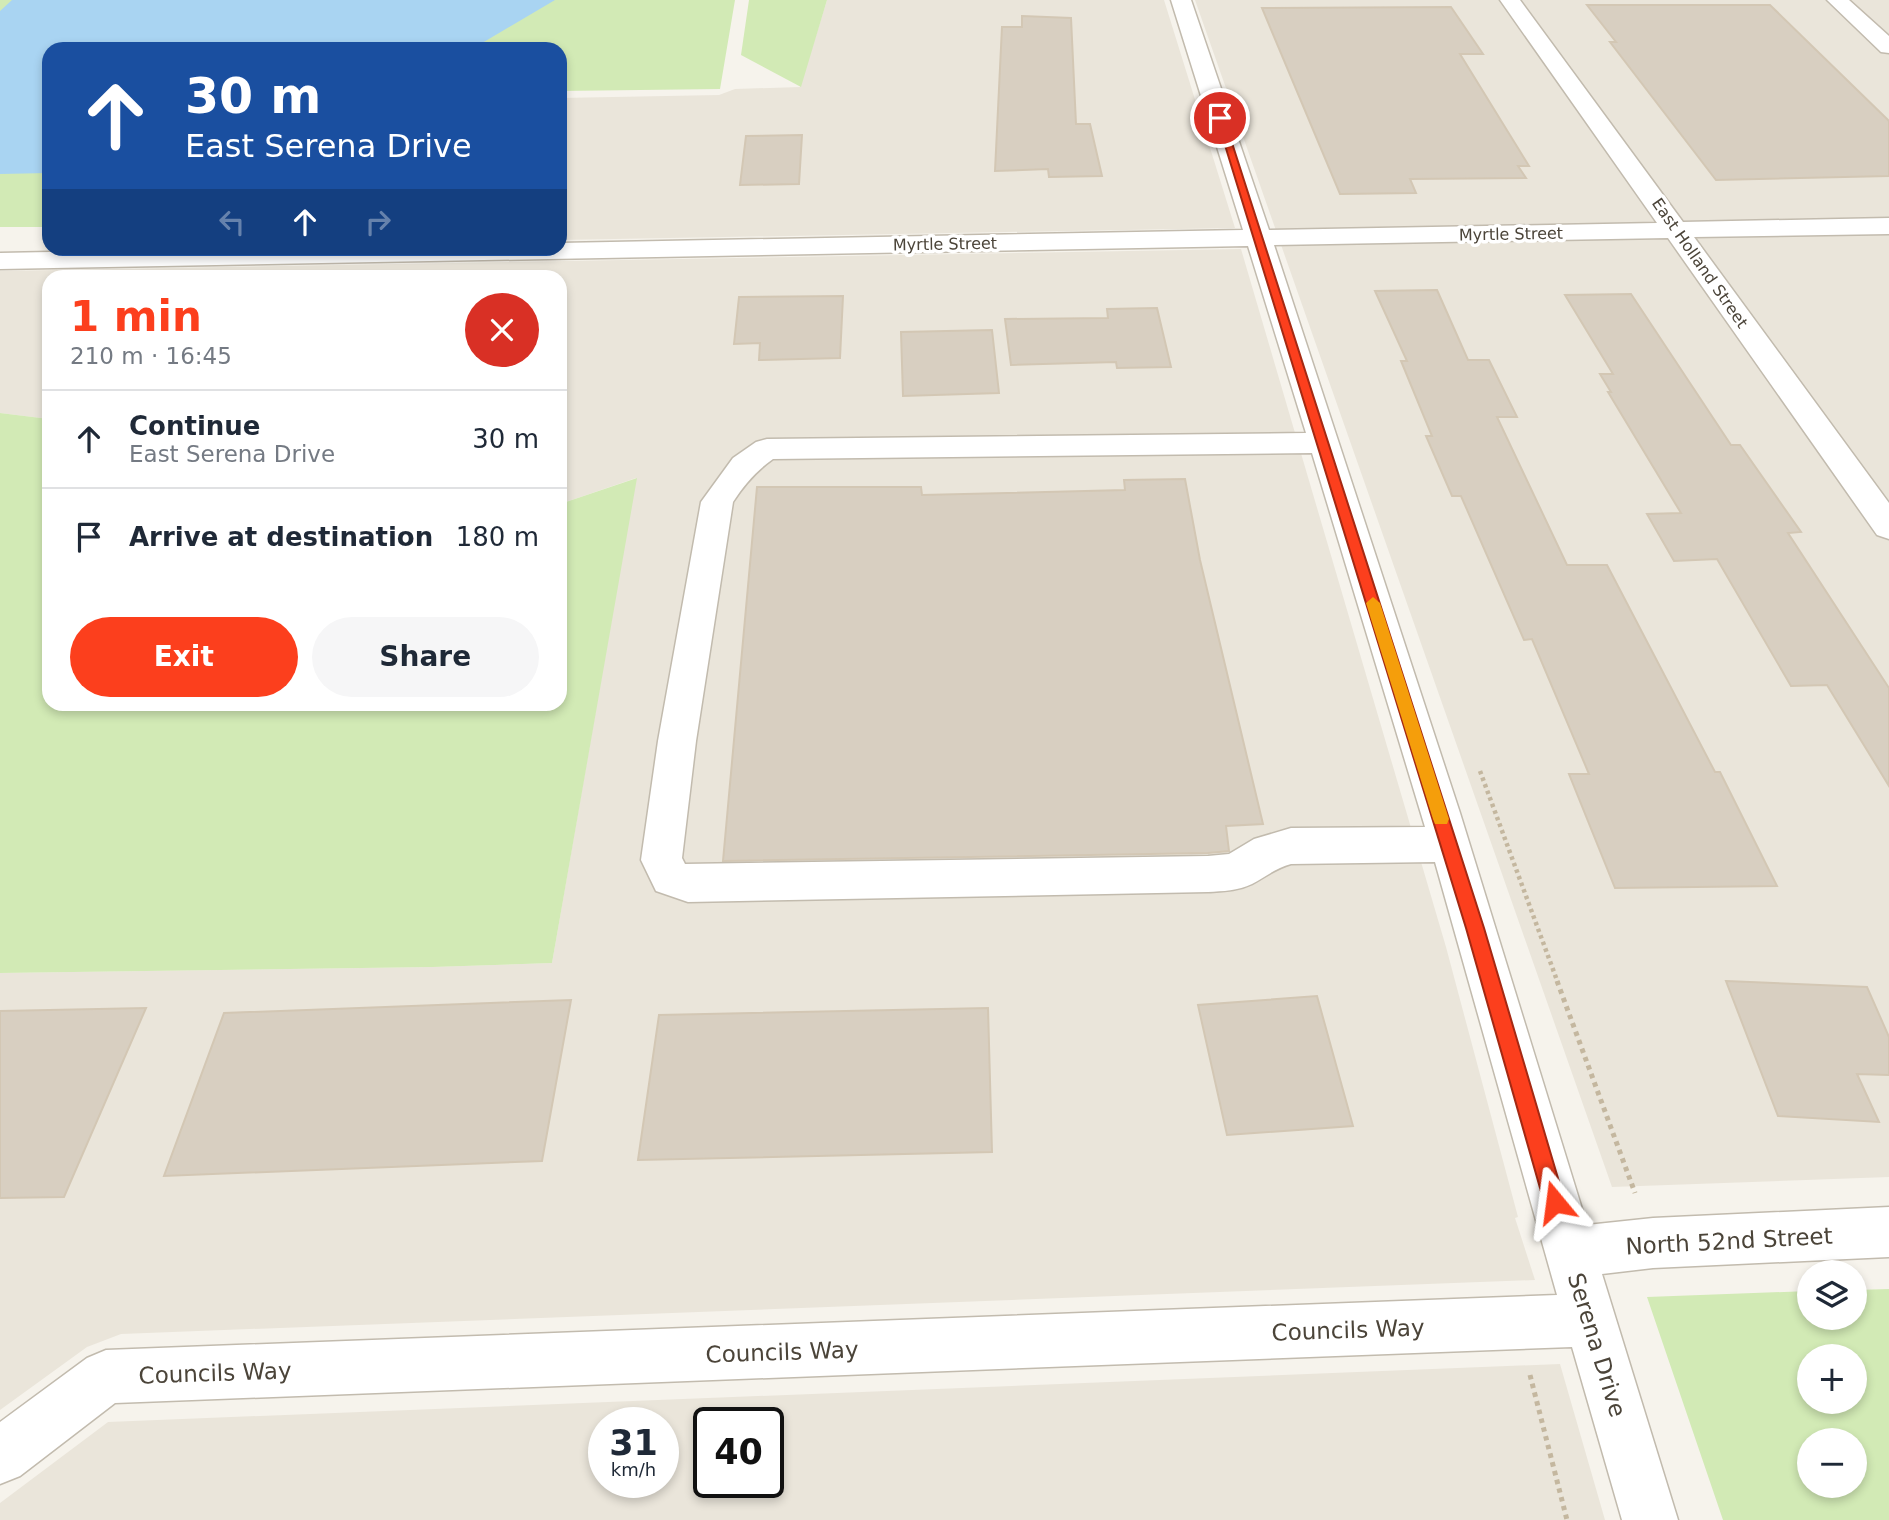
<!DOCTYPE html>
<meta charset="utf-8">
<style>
:root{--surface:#fff;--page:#f6f6f7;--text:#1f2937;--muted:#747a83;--line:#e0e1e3;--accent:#fc3f1d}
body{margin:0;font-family:"DejaVu Sans",sans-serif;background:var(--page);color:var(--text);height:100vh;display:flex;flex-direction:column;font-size:26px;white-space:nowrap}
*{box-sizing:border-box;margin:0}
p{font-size:23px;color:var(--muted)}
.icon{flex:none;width:38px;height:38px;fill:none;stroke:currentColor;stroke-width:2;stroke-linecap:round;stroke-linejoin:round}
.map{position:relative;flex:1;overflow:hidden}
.sheet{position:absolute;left:42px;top:270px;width:525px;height:441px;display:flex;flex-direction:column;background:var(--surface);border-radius:21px;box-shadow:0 4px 10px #0003}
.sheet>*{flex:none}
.hud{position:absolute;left:42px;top:42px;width:525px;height:214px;border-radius:21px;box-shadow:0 4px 10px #0003;background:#1a4fa0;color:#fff;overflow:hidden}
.fabs{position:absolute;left:1797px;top:1260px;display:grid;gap:14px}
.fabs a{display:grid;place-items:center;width:70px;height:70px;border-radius:50%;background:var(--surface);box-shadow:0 4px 10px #0003;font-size:35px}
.speed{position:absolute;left:588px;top:1407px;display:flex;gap:14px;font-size:35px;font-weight:700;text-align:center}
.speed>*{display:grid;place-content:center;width:91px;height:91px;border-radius:50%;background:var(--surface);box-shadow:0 4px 10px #0003;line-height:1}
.speed small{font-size:18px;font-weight:400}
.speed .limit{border:4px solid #111;border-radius:10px;background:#fff;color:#111}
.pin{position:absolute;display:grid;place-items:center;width:60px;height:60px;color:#fff;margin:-30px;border:4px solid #fff;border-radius:50%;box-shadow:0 2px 7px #0007}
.me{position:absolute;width:77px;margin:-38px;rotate:344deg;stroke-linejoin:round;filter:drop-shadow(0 0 5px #0008)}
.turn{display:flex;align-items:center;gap:24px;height:147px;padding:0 28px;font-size:32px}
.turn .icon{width:91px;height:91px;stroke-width:2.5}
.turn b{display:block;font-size:49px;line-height:60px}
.lanes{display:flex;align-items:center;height:66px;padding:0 28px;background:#0003;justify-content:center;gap:35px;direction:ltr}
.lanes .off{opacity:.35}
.round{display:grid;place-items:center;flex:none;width:74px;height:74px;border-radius:37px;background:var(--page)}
.overview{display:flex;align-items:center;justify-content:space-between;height:119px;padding:0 28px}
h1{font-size:42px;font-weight:700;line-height:52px;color:var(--accent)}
.action{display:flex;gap:14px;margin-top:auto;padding:14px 28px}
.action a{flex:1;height:80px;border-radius:42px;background:var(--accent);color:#fff;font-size:28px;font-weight:700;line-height:80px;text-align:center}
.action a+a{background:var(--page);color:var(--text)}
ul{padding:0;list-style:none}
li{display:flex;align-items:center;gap:21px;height:98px;padding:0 28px;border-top:2px solid var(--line)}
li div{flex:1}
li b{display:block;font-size:26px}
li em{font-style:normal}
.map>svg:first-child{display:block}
</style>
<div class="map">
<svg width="1889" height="1520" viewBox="0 0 1889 1520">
<rect width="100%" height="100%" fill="#f6f3ec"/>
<path fill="#eae5da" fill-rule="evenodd" d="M827 0H1164L1235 228 560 240V98L719 95 735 89 800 87Z
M1195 0H1889V1177L1612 1187Z
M1241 249 1446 947 1518 1217 1515 1218 1535 1280 121 1334 87 1347 0 1410V973L433 967 552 963 636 478 560 504V276H49V419L0 413V271Z
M1560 1364 1605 1520H0V1503L108 1422ZM604 1423H663V1482H604ZM709 1423H768V1482H709Z"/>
<path fill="#d2eab5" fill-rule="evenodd" d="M0 0H735L720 89 560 91V49H49V227H0Z
M749 0H827L801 87 741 55Z
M0 413 49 419V704H560V504L637 478 552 963 433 967 0 973Z
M1889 1289V1520H1723L1647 1297 1809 1291 1810 1318H1855V1290ZM1810 1356H1855V1402H1810ZM1810 1440H1855V1486H1810Z"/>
<path fill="#a9d4f2" d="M12 0H555L472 49H49V173L0 174V11Z"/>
<path fill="#d8cfc1" stroke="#d3c7b4" stroke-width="2" d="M1587 5H1770L1889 121V176L1716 180 1610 42H1616Z
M1451 7 1483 54H1460L1529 166H1518L1526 178 1410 179 1416 193 1340 194 1262 8Z
M1022 16 1071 18 1076 124H1090L1102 176 1049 177 1048 169 995 171 1002 27H1022Z
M802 135 799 184 740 185 746 136Z
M1437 290 1468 360H1489L1517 417H1497L1567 565H1607L1715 772H1720L1777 886 1615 888 1569 774H1589L1532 639 1524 640 1461 496H1452L1426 436H1432L1401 361H1407L1375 291Z
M1631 294 1731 445H1740L1801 532 1788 533 1889 688V786L1827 685 1791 686 1717 559 1674 561 1647 514 1681 513 1608 392H1611L1600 374H1613L1565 295Z
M843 296 840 358 759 360 760 343 734 344 739 297Z
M1157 308 1171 367 1117 368 1116 362 1011 365 1005 319 1108 318 1107 309Z
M992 330 999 393 903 396 901 332Z
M1185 479 1200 560 1263 824 1226 826 1229 851 1208 853 723 861 757 487H921L922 495 1125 490 1124 480Z
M1726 981 1867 987 1889 1037V1075L1857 1074 1879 1122 1778 1116Z
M1317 996 1353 1126 1227 1135 1198 1005Z
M571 1000 542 1161 164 1176 224 1013Z
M146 1008 64 1197 0 1198V1011Z
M988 1008 992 1152 638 1160 659 1015Z"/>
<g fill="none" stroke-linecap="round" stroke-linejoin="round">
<defs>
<path id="minor" d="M1171 0H1191L1269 230 1657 223 1500 0H1520L1683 222 1889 218V234L1694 237 1889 503V539L1877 535 1668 238 1274 245 1460 813 1587 1225 1653 1218 1889 1207V1257L1653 1268 1602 1274 1678 1520H1622L1572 1347 115 1403 20 1476 0 1484V1422L87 1358 106 1350 1557 1295 1435 862 1291 864C1276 868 1265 877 1252 884 1238 891 1223 891 1208 892L688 902 656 891 641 860 658 741 701 502 733 458 756 442 767 439 1306 433 1248 246 0 269V253L248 248H560V243L1243 230ZM1312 453 1425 827 1291 828 1254 839 1229 854 1208 856 685 864 682 858 696 741 733 502C744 485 756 471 773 459Z
M1827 0H1849L1889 36V53L1881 52Z"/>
</defs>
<use href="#minor" stroke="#c2bbae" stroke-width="3"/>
<path stroke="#c4b79f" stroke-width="4.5" stroke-dasharray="3.5 3.5" stroke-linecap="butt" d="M1480 771 1558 983"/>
<path stroke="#c4b79f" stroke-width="5" stroke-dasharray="4.5 4.5" stroke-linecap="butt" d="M1557 981 1635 1193
M1530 1375 1567 1520"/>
<use href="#minor" fill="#fff" fill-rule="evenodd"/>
</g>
<path fill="#fc3f1d" stroke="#a42913" stroke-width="2" d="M1216 116 1224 118 1484 928 1565 1202 1562 1210 1555 1213 1547 1210 1544 1202 1466 928Z"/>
<path fill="#f59e0b" d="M1373 597 1380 603 1449 819 1447 824H1435L1433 819 1366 603Z"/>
<g text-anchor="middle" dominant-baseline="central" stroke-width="7" stroke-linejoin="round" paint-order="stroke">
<g font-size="16" fill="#4b4439" stroke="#fff">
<text transform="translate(1511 234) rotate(-1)">Myrtle Street</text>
<text transform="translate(945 244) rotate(-1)">Myrtle Street</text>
<text transform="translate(1700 263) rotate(55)">East Holland Street</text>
</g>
<g font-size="23" fill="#4b4439" stroke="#fff">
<text transform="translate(1729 1241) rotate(-3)">North 52nd Street</text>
<text transform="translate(1348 1330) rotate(-2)">Councils Way</text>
<text transform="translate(1597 1345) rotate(73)">Serena Drive</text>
<text transform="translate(782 1352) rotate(-2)">Councils Way</text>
<text transform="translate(215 1373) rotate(-2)">Councils Way</text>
</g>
</g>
</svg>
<div class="fabs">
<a><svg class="icon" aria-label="layers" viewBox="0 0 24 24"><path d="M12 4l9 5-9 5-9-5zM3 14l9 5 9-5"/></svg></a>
<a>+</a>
<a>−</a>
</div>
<div class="speed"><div>31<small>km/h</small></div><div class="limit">40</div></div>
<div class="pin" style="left:1220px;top:118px;background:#d93025"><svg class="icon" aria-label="arrive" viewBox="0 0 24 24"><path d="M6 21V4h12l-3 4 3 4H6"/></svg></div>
<svg class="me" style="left:1555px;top:1202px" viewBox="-20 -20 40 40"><path d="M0-17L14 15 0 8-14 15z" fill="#fc3f1d" stroke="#fff" stroke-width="4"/></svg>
<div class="hud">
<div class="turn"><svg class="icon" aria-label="ahead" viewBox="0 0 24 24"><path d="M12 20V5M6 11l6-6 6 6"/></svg><div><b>30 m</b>East Serena Drive</div></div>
<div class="lanes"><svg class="icon off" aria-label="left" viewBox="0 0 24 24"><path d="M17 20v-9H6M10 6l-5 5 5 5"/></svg><svg class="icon" aria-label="ahead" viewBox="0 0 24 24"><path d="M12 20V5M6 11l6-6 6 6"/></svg><svg class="icon off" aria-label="right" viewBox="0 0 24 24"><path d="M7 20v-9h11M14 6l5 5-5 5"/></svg></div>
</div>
<section class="sheet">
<div class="overview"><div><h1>1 min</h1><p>210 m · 16:45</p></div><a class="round" style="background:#d93025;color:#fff"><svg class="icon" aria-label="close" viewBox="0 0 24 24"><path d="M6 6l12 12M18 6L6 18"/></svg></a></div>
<ul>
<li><svg class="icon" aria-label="ahead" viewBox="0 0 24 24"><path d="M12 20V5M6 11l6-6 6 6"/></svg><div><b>Continue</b><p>East Serena Drive</p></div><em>30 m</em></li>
<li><svg class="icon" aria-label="arrive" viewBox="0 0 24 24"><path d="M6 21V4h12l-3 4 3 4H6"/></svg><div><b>Arrive at destination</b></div><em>180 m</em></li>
</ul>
<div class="action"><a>Exit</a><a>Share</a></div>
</section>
</div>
